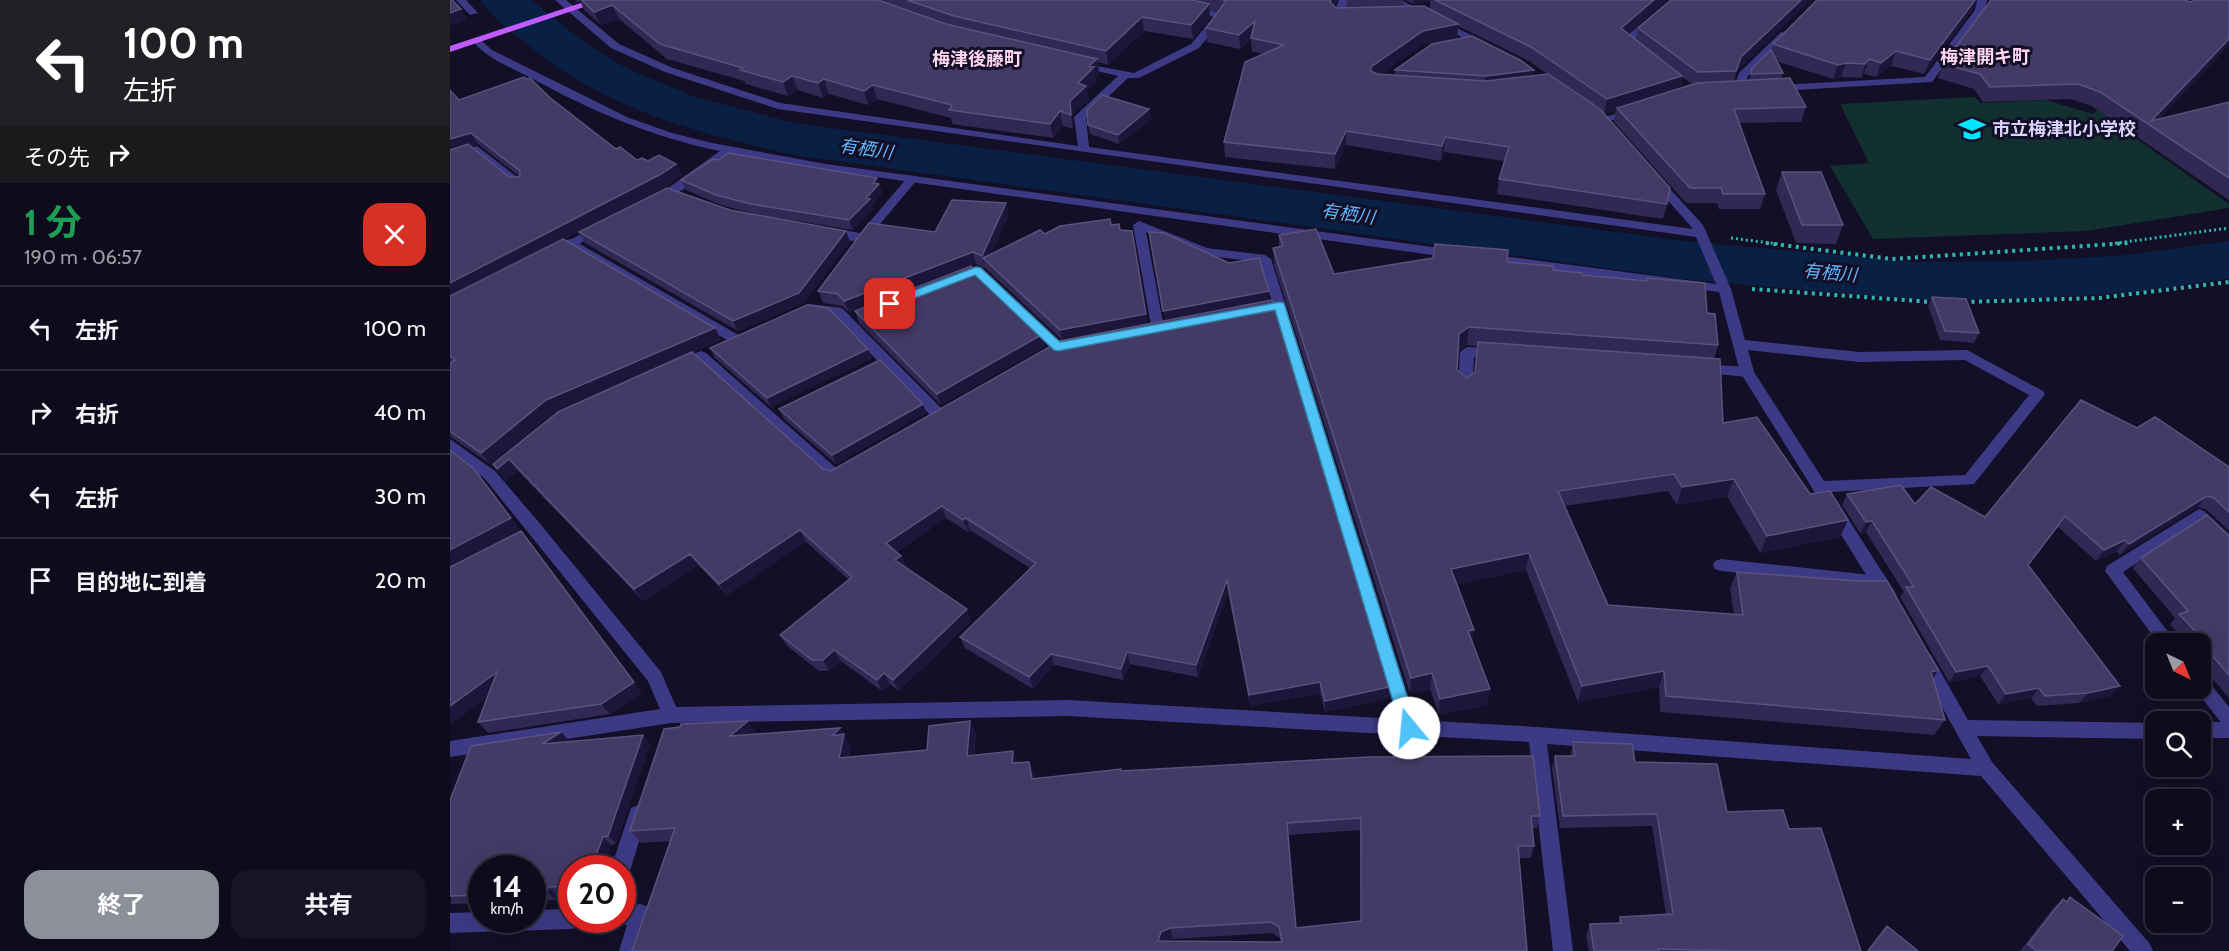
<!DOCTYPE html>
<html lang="ja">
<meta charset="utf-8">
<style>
:root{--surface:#0e0b1c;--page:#171425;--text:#f1f3f6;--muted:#9b9ba3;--line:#2e2b3b;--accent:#8c9099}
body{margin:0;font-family:Cabin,"Noto Sans JP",sans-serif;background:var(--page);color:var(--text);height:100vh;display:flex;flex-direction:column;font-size:22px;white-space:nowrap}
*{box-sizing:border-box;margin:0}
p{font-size:20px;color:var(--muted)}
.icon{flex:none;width:33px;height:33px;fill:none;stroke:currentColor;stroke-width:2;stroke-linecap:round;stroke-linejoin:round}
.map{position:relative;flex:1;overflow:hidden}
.details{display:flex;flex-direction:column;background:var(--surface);width:450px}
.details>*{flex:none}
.guide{background:#202124;color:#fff;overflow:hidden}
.needle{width:39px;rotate:137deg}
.controls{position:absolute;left:1695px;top:633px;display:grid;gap:12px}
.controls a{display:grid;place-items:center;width:66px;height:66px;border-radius:12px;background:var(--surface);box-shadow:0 6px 24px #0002,0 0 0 2px var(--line);font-size:30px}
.speed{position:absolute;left:18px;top:855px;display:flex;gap:12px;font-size:30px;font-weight:700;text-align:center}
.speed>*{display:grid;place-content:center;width:78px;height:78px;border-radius:50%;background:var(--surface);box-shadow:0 6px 24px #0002,0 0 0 2px var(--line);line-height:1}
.speed small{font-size:15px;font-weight:400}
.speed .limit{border:9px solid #d22;background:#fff;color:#111}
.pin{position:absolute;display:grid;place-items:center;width:51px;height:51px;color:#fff;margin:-26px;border-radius:12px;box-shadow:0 3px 9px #0006}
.me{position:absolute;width:66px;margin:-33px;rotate:343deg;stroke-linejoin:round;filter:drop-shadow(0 0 4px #0008)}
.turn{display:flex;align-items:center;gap:21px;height:126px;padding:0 24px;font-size:27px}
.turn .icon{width:78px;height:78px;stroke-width:2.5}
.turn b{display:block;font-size:42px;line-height:51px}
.then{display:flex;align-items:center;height:57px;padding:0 24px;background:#0003;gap:12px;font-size:22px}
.round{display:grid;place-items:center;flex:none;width:63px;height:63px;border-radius:18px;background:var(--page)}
.head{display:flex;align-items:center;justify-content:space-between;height:102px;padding:0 24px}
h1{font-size:36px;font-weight:700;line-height:45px;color:#1e9e55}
.action{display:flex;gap:12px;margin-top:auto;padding:12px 24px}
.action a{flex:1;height:69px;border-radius:18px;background:var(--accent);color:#fff;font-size:24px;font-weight:700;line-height:69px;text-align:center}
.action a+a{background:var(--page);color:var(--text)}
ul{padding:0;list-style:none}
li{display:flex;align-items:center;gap:18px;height:84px;padding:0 24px;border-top:2px solid var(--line)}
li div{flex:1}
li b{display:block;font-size:22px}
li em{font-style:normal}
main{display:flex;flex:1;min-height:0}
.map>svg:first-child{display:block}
</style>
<main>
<section class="details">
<div class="guide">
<div class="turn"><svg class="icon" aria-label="left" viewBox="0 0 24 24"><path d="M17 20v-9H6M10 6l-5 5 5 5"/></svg><div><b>100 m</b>左折</div></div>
<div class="then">その先<svg class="icon" aria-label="right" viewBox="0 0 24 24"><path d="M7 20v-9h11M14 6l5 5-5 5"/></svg></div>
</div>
<div class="head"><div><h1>1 分</h1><p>190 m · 06:57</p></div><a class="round" style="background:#d93025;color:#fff"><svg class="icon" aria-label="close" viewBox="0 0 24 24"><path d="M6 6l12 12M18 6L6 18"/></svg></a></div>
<ul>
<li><svg class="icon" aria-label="left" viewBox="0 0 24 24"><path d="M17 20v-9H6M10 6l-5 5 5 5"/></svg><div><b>左折</b></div><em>100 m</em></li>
<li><svg class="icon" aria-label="right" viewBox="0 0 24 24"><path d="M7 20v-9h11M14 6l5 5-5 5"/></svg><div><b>右折</b></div><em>40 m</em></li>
<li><svg class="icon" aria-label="left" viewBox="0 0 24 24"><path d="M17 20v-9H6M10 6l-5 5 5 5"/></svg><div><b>左折</b></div><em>30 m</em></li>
<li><svg class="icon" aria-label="arrive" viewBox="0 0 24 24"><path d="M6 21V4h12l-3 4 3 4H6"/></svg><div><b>目的地に到着</b></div><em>20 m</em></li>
</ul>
<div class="action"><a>終了</a><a>共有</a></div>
</section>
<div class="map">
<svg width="1779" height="951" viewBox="0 0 1779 951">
<rect width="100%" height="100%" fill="#130f26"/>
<path fill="#12302f" d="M1662 96 1703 113 1720 126 1684 137 1779 204V208L1636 231 1423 239 1380 166 1419 163 1390 104 1525 97 1530 103 1596 100 1643 114Z"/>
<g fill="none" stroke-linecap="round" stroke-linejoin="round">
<path fill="#0a1f44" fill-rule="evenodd" d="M30 0H81L135 43 178 69 245 97 344 123 1234 241 1466 262 1576 261 1678 255 1779 241V279L1678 293 1576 299 1466 300 1234 279 344 155C245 132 152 109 73 41 58 29 41 16 30 0Z"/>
<path stroke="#2fb8b0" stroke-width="3" stroke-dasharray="2 3" stroke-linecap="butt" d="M1281 238 1328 244
M1660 244 1779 228"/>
<path stroke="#2fb8b0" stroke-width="4" stroke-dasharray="3 4.5" stroke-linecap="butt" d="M1316 243 1442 259 1679 243
M1302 289 1482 302
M1514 302 1649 298 1779 282"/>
<path fill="#3d3a85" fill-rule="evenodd" d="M6 0H16L28 13 20 15Z
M889 0H899L893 14 901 15V19L887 20 882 17Z
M27 146 75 183V187H67L25 153 0 162V155Z
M462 175 468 179 466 181 415 242 411 243 373 234 371 231 377 227 410 233 458 177Z
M689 221 757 248 815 255 821 259 968 728 965 734 959 736 953 734 950 728 824 310 804 314 797 310 799 307 822 302 810 262 751 255 696 232 714 328 712 331H702L683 225Z
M121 239 292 337 294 340 292 343H282L117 246 115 243 117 240Z
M527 266 531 267 613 344 615 347 613 350H603L525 275 509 281 503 277 504 274Z
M360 304 392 308 494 411 496 415 494 419H484L383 315 355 311 353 308 355 305Z
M1017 347 1047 349 1054 354 1047 359 1024 357 1022 388 1015 393 1008 388 1010 352Z
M251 351 256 353 386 468 396 463 401 465 403 469 401 473 385 481 380 479 246 359 244 356 246 353Z
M1250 364 1297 367 1304 372 1297 377 1245 372 1243 369 1245 366Z
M1749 509 1754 511 1779 534V549L1773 547 1748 523 1673 572 1727 644H1709L1655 571 1657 566Z
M1271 559 1430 576 1436 577 1438 582 1436 587 1430 588 1271 571 1265 569 1263 565 1265 561Z
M1750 676 1756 678 1779 707V728L1773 725 1744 688H1750Z
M188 805 195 808 197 814 181 868 178 875 172 877V868H161L181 808Z
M191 904 198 907 201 914 189 951H169L177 925 165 923 164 920H172V906Z
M122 909V920H132L129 926 122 929 0 933V913L32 912V920H82V910Z"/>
<path fill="#3d3a85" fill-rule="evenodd" d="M105 0H116L169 44 223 68 330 103 628 146 624 117 668 76 626 66V62L684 73 741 44 764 17 701 0H718L774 14V18L749 48 689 78H678L636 118 639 147 1243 229 1200 180 1206 176 1210 178 1253 225 1281 289 1295 340 1409 352 1517 350 1593 391 1595 394 1524 484 1381 492 1445 592 1447 597 1445 602 1439 604 1433 602 1290 372 1269 292 1037 262 1031 258 1037 254 1266 284 1246 237 328 109 215 72 161 48ZM1298 350 1409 362 1515 360 1579 395 1515 475 1374 481 1304 372Z
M938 0H951L1041 45 1032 47Z
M1220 0H1231L1182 42 1190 48V52H1182L1172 44V40Z
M1527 0H1537L1535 10 1482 82 1326 91 1321 88 1326 85 1475 77 1525 10Z
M1331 32 1340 34 1298 76 1292 92H1284L1283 90 1289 73Z
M27 37 42 50 179 118 222 133 262 143 376 164 1004 250 1010 254 1004 258 376 170 281 154C265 165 222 204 203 201V195L218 188 270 151C201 137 140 110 79 77 58 66 36 58 22 40Z
M1185 107 1190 110 1189 112 1153 123 1147 120Z
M148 225 154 229 152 232 107 255H99L97 252Z
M0 439 45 471 92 526 211 672 226 707 618 700 1087 727 1521 759 1466 660 1469 655 1475 653 1481 655 1518 720 1706 723V739L1527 736 1542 762 1700 944 1703 951H1680L1531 776 1097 744 1123 951H1103L1079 742 618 716 221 723 0 757V741L210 709 198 681 35 479 0 452Z
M1750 722H1779V738H1750Z"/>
<path fill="#c25bff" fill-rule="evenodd" d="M140 0H155L0 52V46Z"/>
</g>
<path fill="#312854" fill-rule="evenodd" d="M125 0H887L884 6 886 8H896L897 0H954L953 7 980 9V1L963 4 956 0H1217L1178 34 1186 40 1188 28 1287 71 1284 81 1299 80 1302 68 1321 51 1323 44 1367 0H1527L1523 9 1474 74 1441 66 1426 77 1414 74 1411 78 1391 77 1383 79 1326 61 1333 73 1331 78 1356 107 1351 122 1289 123 1315 194 1310 209H1269L1267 203H1236L1164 122 1166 110 1154 114 1217 204 1213 219 1047 194 1049 179 1054 161 994 152 991 161 896 145 885 169 775 157 774 142 813 54 802 52 801 39 790 49 757 42 756 28 768 12 759 10 760 18 743 39 694 31 658 65 648 62 649 73 646 77V82L637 91 639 100 622 115 623 129 613 126 603 138 502 124 501 118 427 99 418 105 379 94 373 98 348 90 338 96 296 84 294 81 217 59 169 19 151 25 134 10 130 1 127 2ZM1008 26 1079 61 1097 74 1084 75V70H945V75L931 74 973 45 1007 38ZM1232 77 1242 84 1230 88Z
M1539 0H1734L1741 2 1779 0V45L1709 119 1779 102V200L1642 106 1621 99 1533 102 1524 89 1488 78 1493 64 1539 3Z
M0 90 9 100 99 97 166 149 187 160 226 164 232 175 217 186 114 239 271 340 104 412 40 464 1 437 0 438V363L1 362 0 361ZM28 144 70 177H59L21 147Z
M699 109 701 119 669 144 640 134 638 125Z
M269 160 427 178 432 193 422 205 423 208 403 230 305 214 271 205 236 190 231 180Z
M1332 172 1393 225 1386 244 1346 243 1326 190Z
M280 210 396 231 400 242 354 303 288 331 135 243 129 232Z
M559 214 541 254 595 234 661 225 670 230 697 323 612 340 535 268 526 264 399 312 392 306 373 303 368 291 485 232Z
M829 235 884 274 1057 262 1132 275 1196 281 1197 278 1257 313 1268 345 1264 359 1273 423 1390 537 1310 553 1277 496 1227 505 1218 491 1114 506 1158 605 1284 615 1280 588 1287 572 1483 678 1495 720 1484 735 1210 712 1209 687 1128 702 1076 570 1007 584 1022 643 1040 689 1037 705 989 715 980 689 960 694 824 265 823 248 829 247ZM1017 345 1028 346 1025 373 1017 378 1007 370 1009 351Z
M1482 297 1529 333 1524 343 1490 340 1478 306Z
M405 311 595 346 491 405 409 323Z
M610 341 939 698 875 712 870 693 800 706 778 592 748 677 680 664 673 680 604 665 583 689 515 648 510 637 580 568 520 530 518 532 496 518 446 552 451 556 456 567 521 621 449 691 440 684 432 691 391 661 379 671H369L337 646 330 635 399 580 356 542 277 595 248 565 193 601 68 471 56 481 43 464 108 412 381 471Z
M260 348 418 349 422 358 321 407 265 358Z
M473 404 476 413 386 464 334 419 329 409Z
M1687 428 1779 467V531L1756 509 1748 507 1670 555 1667 551 1646 561 1608 527 1578 566 1661 696 1629 703 1587 706 1581 698 1548 704 1530 676 1499 682 1450 597 1454 592 1416 532 1410 533 1392 505 1397 494 1465 504 1535 517Z
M1779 536V698L1750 664V644H1738L1720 624 1725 618 1683 568 1691 558Z
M0 567 192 693 160 714 38 733 28 722 37 698 0 724Z
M520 721 526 734 524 755 568 763 579 762 584 778 672 771 1090 816 1087 828H1082L1084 846 1081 858H1069L1077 951H182L220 841 191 843 180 831 307 733 306 734 390 728 401 747 399 757 477 750ZM910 830 911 921 846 928 838 835ZM822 933 830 938 831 942 718 941 723 939Z
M111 732 119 741 118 742 193 735 200 744 166 844 161 845 152 868H122V894L107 895 106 900 82 901V868H32V903L1 904 0 800Z
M1123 742 1185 762 1277 812 1339 829 1411 951H1139L1136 935 1140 924 1168 923 1170 917 1216 915 1202 826 1110 828 1102 768 1105 756H1120Z
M1620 897 1662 951H1570L1604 907 1613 899 1616 901Z"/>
<path fill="#1d163a" d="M881 0H887L880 16V2Z
M963 0H980V1L963 4Z
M1204 0H1217L1169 42 1171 28Z
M1351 0H1361L1287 71 1282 85 1291 57Z
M1525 0H1527L1523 9 1474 74 1480 60Z
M759 4 760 18 743 39 741 25Z
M162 5 169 19 151 25 144 12Z
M11 9 17 20 0 26V13Z
M692 17 694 31 658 65 656 51Z
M805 21 801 39 790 49 789 35Z
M1008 24 1007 38 973 45 921 81V67L973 31Z
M1779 39V45L1702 127 1701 121Z
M1446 51 1441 66 1426 77 1431 63Z
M647 59 649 73 646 77V82L637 91 639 100 622 115 623 129 621 115 620 101 628 83 639 66Z
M1419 59 1414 74 1411 78 1415 64Z
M1396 63 1391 77 1383 79 1388 65Z
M1084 70 1083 79 1035 85 1036 76Z
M342 76 348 90 338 96 333 82Z
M1232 76 1229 90 1167 108 1166 110 1154 114 1157 99Z
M374 79 379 94 373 98 368 83Z
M423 85 427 99 418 105 414 91Z
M699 109 701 119 669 144 668 135Z
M610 111 613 126 603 138 600 124Z
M896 131V145L885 169V154Z
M21 133 28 144 0 153V139Z
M995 137 994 152 991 161 992 146Z
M226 164 232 175 217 186 0 299V283Z
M427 178 432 193 422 205 423 208 403 230 399 220Z
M556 203 559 214 537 263 533 258 535 268 532 256Z
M396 231 400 242 354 303 288 331 283 321Z
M523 252 526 264 399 312 394 301Z
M819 291V300L715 320 713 311Z
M696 314 697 323 612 340 610 330Z
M1019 327 1017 345 1008 352 1009 334Z
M265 328 271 340 104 412 40 464 31 453 96 400Z
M593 334 595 346 491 405 487 394Z
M418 349 422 358 321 407 317 398Z
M473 404 476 413 386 464 382 455Z
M59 459 68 471 56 481 47 469Z
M24 469 70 530 0 566V550Z
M1284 479 1277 496 1227 505 1232 487Z
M1757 496 1748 507 1670 555 1679 544Z
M492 506 496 518 441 555 436 543Z
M516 518 520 530 518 532 513 520Z
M1398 520 1390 537 1310 553 1317 536Z
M1422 521 1416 532 1410 533 1416 522Z
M350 530 356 542 277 595 269 584Z
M1675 540 1667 551 1646 561 1654 550Z
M80 543 192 693 160 714 151 704Z
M1079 553 1076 570 999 586 1001 569Z
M240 554 248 565 193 601 184 589Z
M451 556 456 567 445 560Z
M777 580 778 592 748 677 746 665Z
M517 609 521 621 449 691 443 680Z
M1024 630 1022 647 1018 631Z
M384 650 391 661 379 671 373 660Z
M677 652 680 664 673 680 671 669Z
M601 654 604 665 583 689 579 677Z
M1538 666 1530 676 1499 682 1506 672Z
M1488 670 1478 687 1481 672Z
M1214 671 1209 687 1128 702 1132 686Z
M47 672 58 683 0 724V706Z
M434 673 440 684 432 691 427 680Z
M982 673 980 689 960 694 961 678Z
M870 682V693L800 706 799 695Z
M1670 686 1661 696 1629 703 1638 693Z
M939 687V698L875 712V701Z
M1589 688 1581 698 1548 704 1556 694Z
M1040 689 1037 705 989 715 990 699Z
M298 721 307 733 289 749 280 736Z
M520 721 526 734 522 768 517 756Z
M390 728 401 747 397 771 389 758 382 736Z
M111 732 119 741 101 753 92 744Z
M193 735 200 744 166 844 158 836Z
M563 751 568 763H562Z
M579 762 584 774 586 791 582 779Z
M153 837 161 845 152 868H141Z
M98 887 107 895 106 900 97 892Z
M720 928 723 939 714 943 708 941 711 932Z"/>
<path fill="#433a66" stroke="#5a527e" stroke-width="1.5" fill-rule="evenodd" d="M0 0H2L11 9 0 13Z
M132 0H428L496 24 647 59 639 66 644 67 628 83 636 86 620 101 621 115 610 111 600 124 499 110 502 105 423 85 414 91 374 79 368 83 342 76 333 82 290 70 293 68 210 44 162 5 144 12Z
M457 0H742L759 4 741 25 692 17 656 51 504 16Z
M773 0H881L880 2 886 8 974 6 1008 24 973 31 921 67V71L927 74 1036 81 1098 74 1150 109 1220 188 1217 204 1049 179 1059 147 995 137 992 146 896 131 885 154 774 142 795 62 834 45 801 38 805 21 789 35 756 28 776 1Z
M985 0H1204L1171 28 1232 76 1157 99 1081 47Z
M1221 0H1351L1291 57 1286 71 1248 72 1188 28Z
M1367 0H1525L1480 60 1446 51 1431 63 1419 59 1415 64 1396 63 1388 65 1323 44Z
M1541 0H1734L1741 2 1743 0H1779V39L1701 121 1779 102V178L1650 92 1628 84 1540 87 1530 74 1493 64Z
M1022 36 1070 60 1084 70 1036 76 945 70 982 44Z
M1321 50 1333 73 1301 74 1302 68Z
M74 77 76 79 80 78 99 97 166 149 170 147 187 160 192 158 198 161 209 155 226 164 211 174 0 283V150L18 144 59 177H70V171L21 133 0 139V90L9 100Z
M1340 78 1356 107 1284 109 1315 194H1273L1271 188H1240L1167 108 1247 83Z
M652 95 699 109 668 135 638 125 637 110Z
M278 153 427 178 423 183 429 184 416 198 420 199 399 220 301 204 266 195 231 180 263 159 269 160Z
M1332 172H1371L1393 225H1352Z
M217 188 280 210 396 231 349 293 283 321 129 232Z
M502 200 556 203 532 256 523 252 394 301 388 294 368 291 419 223 485 232Z
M660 219 661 225 669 224 670 230 682 231 696 314 610 330 533 258 590 230 595 234 610 226Z
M866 229 884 274 983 258 985 244 1058 250 1057 262 1103 266V270L1132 273V275L1197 281V278L1255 283 1257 313 1265 314 1268 345 1019 327 1009 334 1007 370 1017 378 1025 372 1028 342 1270 359 1273 423 1307 417 1360 494 1380 491 1398 520 1317 536 1284 479 1232 487 1224 474 1108 491 1158 605 1293 615 1287 572 1407 581H1437L1488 670 1481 672 1495 720 1216 696 1214 671 1132 686 1079 553 1001 569 1024 630 1018 631 1040 689 990 699 982 673 961 678 823 248 833 246 829 235Z
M699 232 714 233 779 263 809 258 819 291 713 311Z
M113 239 265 328 96 400 31 453 0 431V363L5 360 0 356V296Z
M521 266 593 334 487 394 405 311Z
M1482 297 1516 299 1529 333 1495 331Z
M822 300 939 687 875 701 870 682 799 695 777 580 746 665 677 652 671 669 601 654 579 677 510 637 586 563 516 518 513 520 492 506 436 543 451 556 445 560 517 609 443 680 434 673 427 680 384 650 373 660H362L330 635 402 577 350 530 269 584 240 554 184 589 59 459 47 469 43 464 108 412 242 352 373 469 381 471 610 341Z
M357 305 378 308 418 349 317 398 260 348Z
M430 360 473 404 382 455 329 409Z
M1631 400 1687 428 1705 417 1779 467V512L1764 498 1757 496 1679 544 1675 540 1654 550 1615 516 1578 565 1670 686 1638 693 1595 696 1589 688 1556 694 1538 666 1506 672 1456 587H1464L1422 521 1416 522 1397 494 1451 485 1465 504 1481 487 1535 517Z
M0 450 24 469 61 518 0 550Z
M1757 515 1779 536V675L1755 647 1759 646 1729 614 1738 611 1691 558Z
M71 531 184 682 151 704 28 722 47 672 0 706V567Z
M298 721 280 736 390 728 382 736 394 734 389 758 477 750 479 726 520 721 517 756 563 751 562 763 579 762 582 779 671 769V771L919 757 1083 756 1090 816H1081L1084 846H1068L1077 951H182L225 828 180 831 214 729 230 727 231 724ZM911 818V921L846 928 837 823ZM821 922 829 927 832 942 708 941 711 932 720 928Z
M111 732 92 744 193 735 158 836 153 837 141 868H122V886L98 887 97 892 82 893V868H32V895L0 896V800L21 746Z
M1123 742 1182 744 1185 762 1267 764 1277 812 1333 810 1339 829 1371 828 1411 951H1286L1208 949 1209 951H1144L1140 924 1171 923 1170 917 1223 914 1207 814 1113 816 1105 756H1125Z
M1620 897 1673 936 1662 951H1587L1578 944 1613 899 1617 902Z
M1437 926 1468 951H1418Z"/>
<path fill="#4fc3f7" stroke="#337fa1" stroke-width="1.5" d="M526 267 531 268 610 342 830 302 834 303 967 728 965 733 959 735 954 733 951 728 825 310 608 351 604 350 525 275 444 306 440 308 434 304 436 301Z"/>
<defs>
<symbol id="school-bare" viewBox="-9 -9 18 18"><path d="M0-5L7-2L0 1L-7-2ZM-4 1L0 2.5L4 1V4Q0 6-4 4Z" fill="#00e5ff" stroke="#130f26" stroke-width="2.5" paint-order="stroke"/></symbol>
</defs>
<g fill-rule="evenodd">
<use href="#school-bare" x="1503" y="110" width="38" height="38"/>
</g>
<g text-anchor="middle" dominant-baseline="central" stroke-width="6" stroke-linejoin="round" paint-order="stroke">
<g font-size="18" font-weight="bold" fill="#ffd6f0" stroke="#130f26">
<text x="1535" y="57">梅津開キ町</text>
<text x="527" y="59">梅津後藤町</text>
</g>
<g font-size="18" font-weight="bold" fill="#d9d4ff" stroke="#130f26" text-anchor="start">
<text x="1542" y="129">市立梅津北小学校</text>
</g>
<g font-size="18" font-style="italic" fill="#62b6ff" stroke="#130f26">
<text transform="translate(416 149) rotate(8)">有栖川</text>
<text transform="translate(898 214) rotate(8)">有栖川</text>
<text transform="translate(1380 273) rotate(5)">有栖川</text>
</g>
</g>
</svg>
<div class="controls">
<a><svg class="needle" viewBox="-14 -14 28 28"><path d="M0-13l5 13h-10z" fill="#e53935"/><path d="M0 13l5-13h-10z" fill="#9b9ba3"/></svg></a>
<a><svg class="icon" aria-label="search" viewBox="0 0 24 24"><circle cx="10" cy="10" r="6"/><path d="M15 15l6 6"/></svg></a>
<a>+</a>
<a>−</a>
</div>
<div class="speed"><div>14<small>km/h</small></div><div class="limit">20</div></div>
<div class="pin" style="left:440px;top:304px;background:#d93025"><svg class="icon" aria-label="arrive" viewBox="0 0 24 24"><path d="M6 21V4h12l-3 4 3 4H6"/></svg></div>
<svg class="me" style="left:959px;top:728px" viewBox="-20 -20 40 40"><circle r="19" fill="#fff"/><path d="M0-13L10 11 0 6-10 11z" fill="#4fc3f7"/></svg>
</div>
</main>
